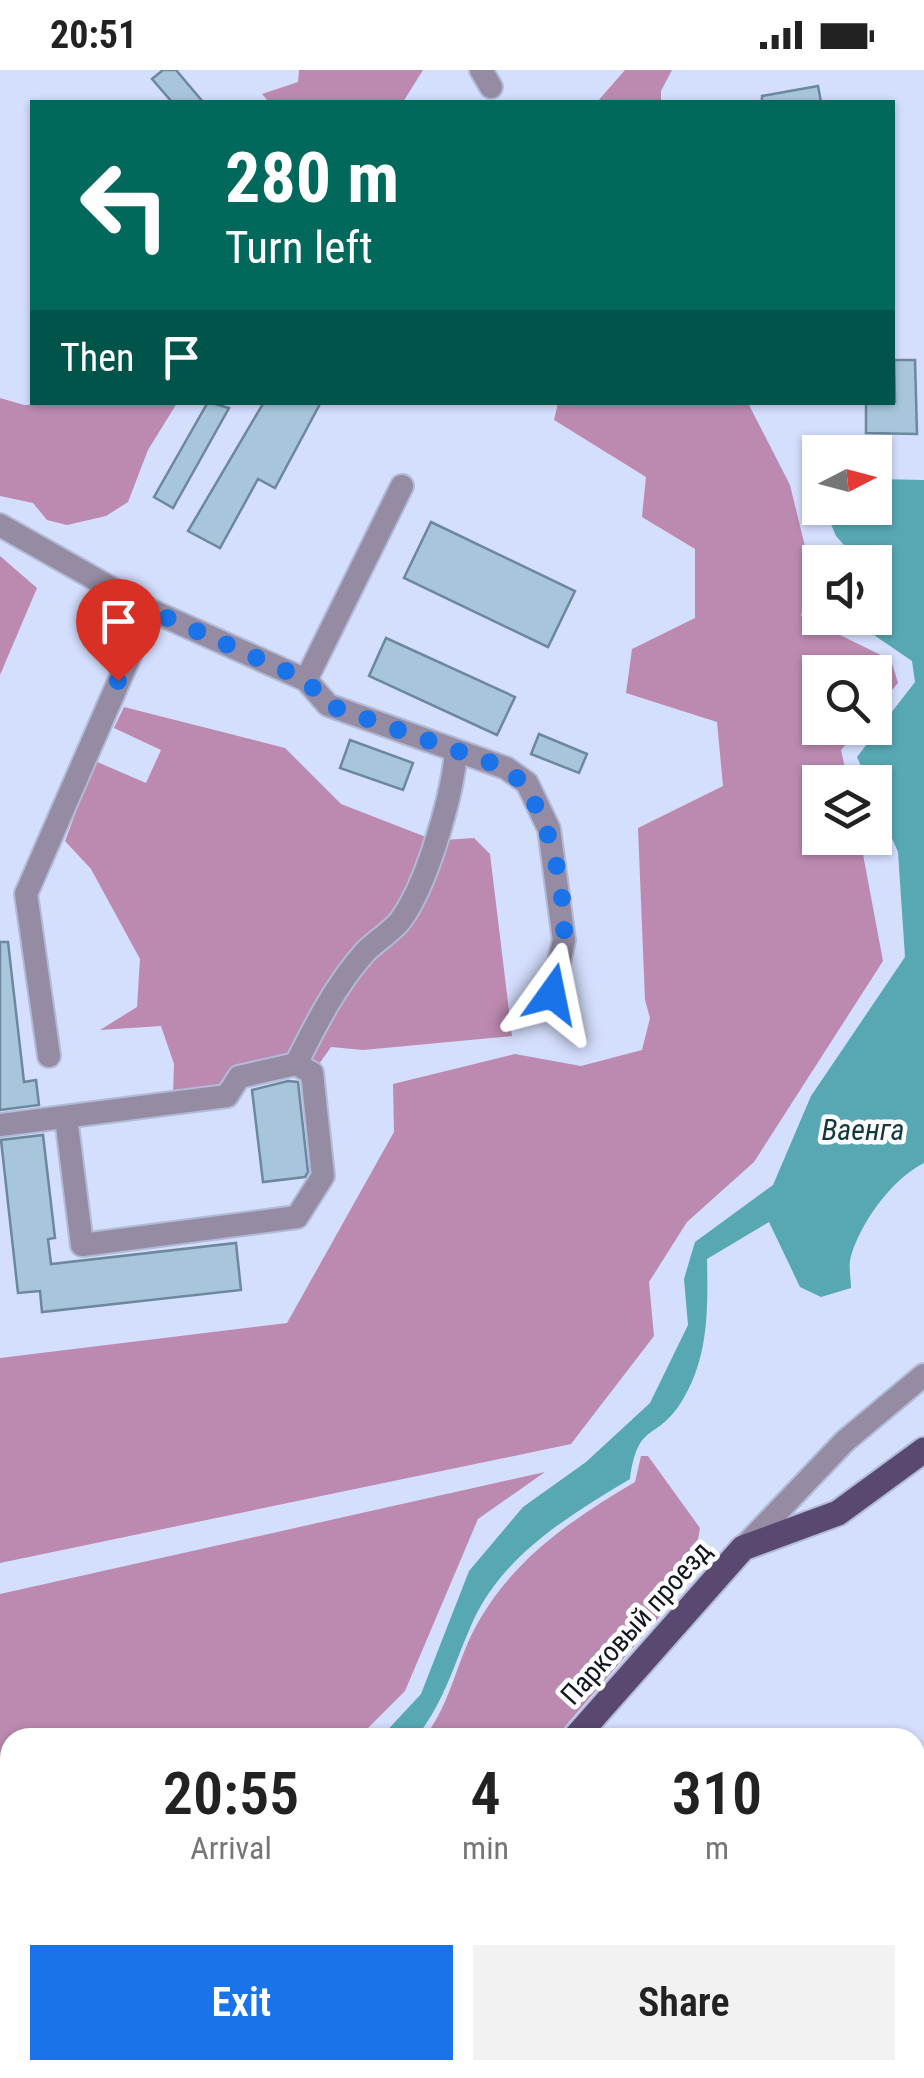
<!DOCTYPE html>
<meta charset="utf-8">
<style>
:root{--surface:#fff;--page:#f2f2f2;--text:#222;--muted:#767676;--accent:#1a73e8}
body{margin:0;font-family:"Roboto Condensed",sans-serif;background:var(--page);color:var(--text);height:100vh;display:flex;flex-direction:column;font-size:38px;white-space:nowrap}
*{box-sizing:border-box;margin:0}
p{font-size:32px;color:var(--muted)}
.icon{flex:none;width:55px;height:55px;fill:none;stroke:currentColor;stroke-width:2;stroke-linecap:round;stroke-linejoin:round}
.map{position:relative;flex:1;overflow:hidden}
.sheet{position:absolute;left:0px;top:1658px;width:925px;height:352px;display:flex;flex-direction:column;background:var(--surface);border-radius:30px 30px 0 0;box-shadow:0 2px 8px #0004}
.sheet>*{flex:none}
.hud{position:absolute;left:30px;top:30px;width:865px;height:305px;border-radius:0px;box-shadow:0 2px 8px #0004;background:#00695c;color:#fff;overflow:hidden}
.needle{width:65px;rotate:84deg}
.fabs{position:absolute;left:802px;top:365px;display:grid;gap:20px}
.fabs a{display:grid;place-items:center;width:90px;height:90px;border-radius:0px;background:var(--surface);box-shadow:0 2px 8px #0004;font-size:50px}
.pin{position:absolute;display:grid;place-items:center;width:85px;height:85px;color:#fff;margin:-102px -42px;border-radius:50% 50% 50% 0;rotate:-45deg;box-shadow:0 0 10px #0007}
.pin .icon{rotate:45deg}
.me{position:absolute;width:110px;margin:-55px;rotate:12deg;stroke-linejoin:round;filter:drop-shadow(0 0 8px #0008)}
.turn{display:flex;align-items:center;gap:35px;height:210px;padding:0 30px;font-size:45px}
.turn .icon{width:130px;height:130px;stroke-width:2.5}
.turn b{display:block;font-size:70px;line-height:85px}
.then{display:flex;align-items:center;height:95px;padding:0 30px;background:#0003;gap:20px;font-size:38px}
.eta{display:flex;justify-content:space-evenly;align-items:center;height:170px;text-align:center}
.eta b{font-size:60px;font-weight:600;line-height:70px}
.action{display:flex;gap:20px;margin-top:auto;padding:20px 30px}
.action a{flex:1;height:115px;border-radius:0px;background:var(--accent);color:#fff;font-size:40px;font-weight:600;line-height:115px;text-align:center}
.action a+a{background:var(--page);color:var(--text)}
.status{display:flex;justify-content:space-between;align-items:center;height:70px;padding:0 50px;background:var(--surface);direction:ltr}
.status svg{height:28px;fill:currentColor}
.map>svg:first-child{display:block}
</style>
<div class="status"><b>20:51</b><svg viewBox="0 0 49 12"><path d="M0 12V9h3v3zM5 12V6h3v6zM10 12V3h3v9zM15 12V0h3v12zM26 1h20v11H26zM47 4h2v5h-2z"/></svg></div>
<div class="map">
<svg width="924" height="2008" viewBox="0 0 924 2008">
<rect width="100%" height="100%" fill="#d4defd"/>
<path fill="#bc8ab1" d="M299 0H423L403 32H269L262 24 298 12Z
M625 0H672L661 21V32H597Z
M0 328 24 335 177 333 148 380 128 432 106 446 67 455 47 450 33 433 0 426Z
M558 333H748L790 415 813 509 801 546 891 590 898 613 875 640V602H820V658H860L841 680 848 712H820V768H860L883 891 754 1092 687 1152 649 1212 654 1266 571 1374 0 1493V1288L287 1253 394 1062 393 1014 515 984 581 996 642 980 650 948 645 930 638 758 723 716 717 652 626 623 632 579 695 548V479L642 447 646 407 554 350Z
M0 486 37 518 0 605Z
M124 637 285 678 341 734 426 767 413 813 293 985 219 1021 173 1025 174 994 161 956 100 960 137 937 140 889 91 799 65 771 95 691 146 713 161 680 114 658Z
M474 768 490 784 512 966 363 980 331 977 319 994 305 989 443 770Z
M641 1386H648L700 1458 693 1498 667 1538 556 1667H425C453 1629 457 1587 480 1549 517 1486 574 1448 635 1412Z
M545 1402 478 1449 405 1621 359 1667 10 1668V1897L0 1894V1524Z"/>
<path fill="#58a8b4" d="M875 409 924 410V1093C892 1109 861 1152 851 1186 848 1195 851 1208 851 1218L821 1227 800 1217 769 1152 707 1189C708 1239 709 1290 680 1334 655 1372 638 1351 630 1409 570 1445 504 1484 473 1551 454 1594 446 1628 417 1667H381L421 1624 469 1501 523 1437 586 1392 650 1333 688 1255 684 1209 695 1172 773 1115 811 1026 905 887 898 782 875 729V712H868L857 687 915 612 912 591 849 548H875V492H859L836 466 824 438H875Z"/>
<path fill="#a8c6db" stroke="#6d889c" stroke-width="2.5" d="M163 0H176L203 32H172L152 9Z
M818 16 821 32H762V26Z
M894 290H915L917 364 866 363V332H895Z
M208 332 229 338 173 438 154 427Z
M264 332H321L275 418 258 409 220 478 188 461Z
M431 452 575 521 548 577 404 508Z
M386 568 515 627 497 665 369 606Z
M539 664 587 684 579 703 531 684Z
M350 670 413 693 403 720 340 698Z
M0 872H8L24 1012 36 1010 39 1035 0 1040Z
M288 1011 298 1012 308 1102 305 1107 263 1112 252 1020Z
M43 1065 55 1168 48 1169 51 1194 236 1173 241 1220 42 1242 40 1221 18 1223 1 1070Z"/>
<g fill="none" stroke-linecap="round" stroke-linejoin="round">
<defs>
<path id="minor" d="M481 0 491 17
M0 455 150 540 306 610 402 416
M306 610 328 635 506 698 527 713 549 759 564 870 552 924
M49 986 26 824 150 540
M296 994C316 954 335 916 365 882 376 871 390 863 400 851 427 815 452 727 456 682
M0 1055 227 1026 239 1007 296 994 312 1003 323 1106 297 1147 82 1175 66 1047
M743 1478 845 1371 924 1305"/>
<path id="major" d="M575 1668 743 1478 838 1443 924 1380
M0 1920 10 1922
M192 2000V2008
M282 2008 292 2000"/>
</defs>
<use href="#minor" stroke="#b1bad6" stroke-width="26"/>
<use href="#major" stroke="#b1bad6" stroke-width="29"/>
<use href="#minor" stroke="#958ca3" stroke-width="22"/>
<use href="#major" stroke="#594870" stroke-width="25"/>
</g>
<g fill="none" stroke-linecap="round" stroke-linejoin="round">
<path stroke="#1a73e8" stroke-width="18" stroke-dasharray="0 32.4" d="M118 611 150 540 306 610 328 635 506 698C548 729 566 818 564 870 563 887 556 907 552 924"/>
</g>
<g text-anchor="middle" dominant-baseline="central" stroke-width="9" stroke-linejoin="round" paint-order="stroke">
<g font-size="28" fill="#141722" stroke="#fff">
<text transform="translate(636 1553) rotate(-48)">Парковый проезд</text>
</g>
<g font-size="30" font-style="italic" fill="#12393f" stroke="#fff">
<text x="863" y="1059">Ваенга</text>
</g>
</g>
</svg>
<div class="fabs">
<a><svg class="needle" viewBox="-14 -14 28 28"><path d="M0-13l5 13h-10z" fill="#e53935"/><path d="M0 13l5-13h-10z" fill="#767676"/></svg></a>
<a><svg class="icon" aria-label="sound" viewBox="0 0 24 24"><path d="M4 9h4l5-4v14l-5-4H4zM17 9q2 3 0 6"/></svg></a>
<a><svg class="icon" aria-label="search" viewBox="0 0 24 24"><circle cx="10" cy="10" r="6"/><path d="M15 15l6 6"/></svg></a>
<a><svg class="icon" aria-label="layers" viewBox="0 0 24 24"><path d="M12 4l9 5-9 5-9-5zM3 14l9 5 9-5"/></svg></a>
</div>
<div class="pin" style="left:118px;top:611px;background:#d93025"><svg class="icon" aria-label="arrive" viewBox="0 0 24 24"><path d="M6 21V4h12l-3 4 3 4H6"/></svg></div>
<svg class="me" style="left:552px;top:924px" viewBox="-20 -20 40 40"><path d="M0-17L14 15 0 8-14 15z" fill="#1a73e8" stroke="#fff" stroke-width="4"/></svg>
<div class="hud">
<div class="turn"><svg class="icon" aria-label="left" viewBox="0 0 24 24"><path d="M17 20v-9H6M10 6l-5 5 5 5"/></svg><div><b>280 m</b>Turn left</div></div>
<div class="then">Then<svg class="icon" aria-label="arrive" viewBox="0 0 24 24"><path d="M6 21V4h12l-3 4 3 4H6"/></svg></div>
</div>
<section class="sheet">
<div class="eta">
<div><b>20:55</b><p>Arrival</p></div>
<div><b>4</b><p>min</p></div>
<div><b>310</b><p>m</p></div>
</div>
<div class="action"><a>Exit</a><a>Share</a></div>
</section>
</div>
